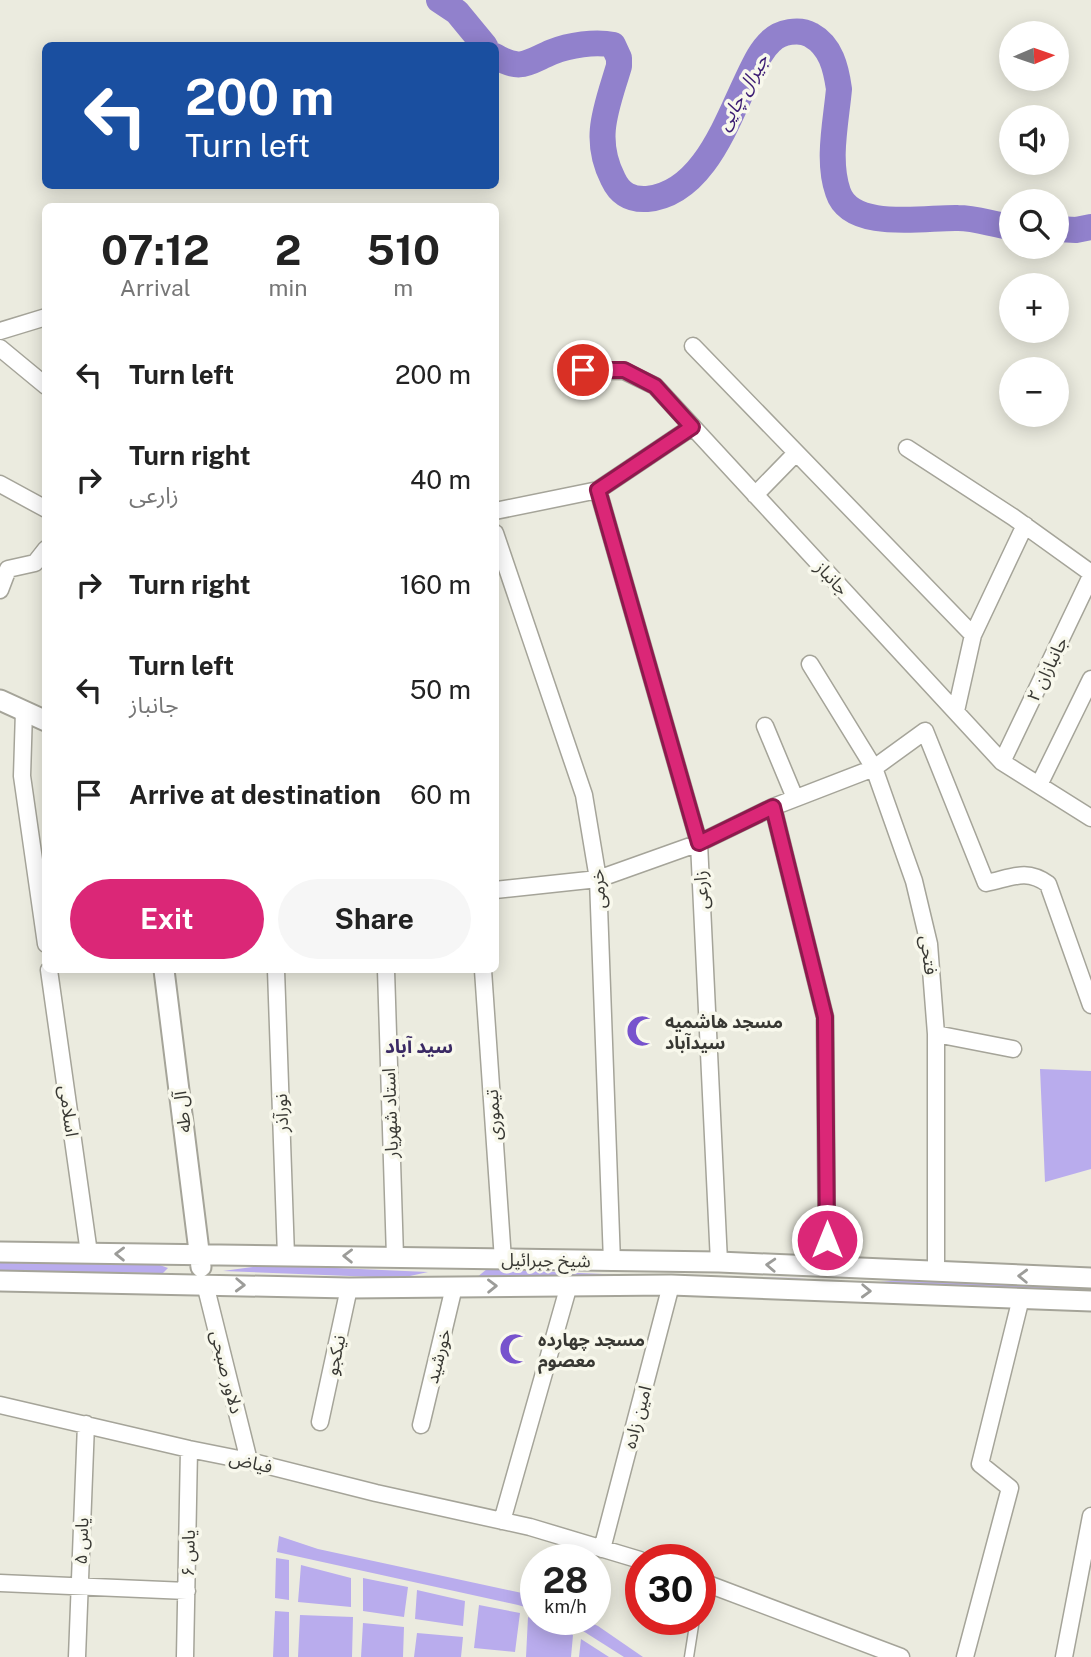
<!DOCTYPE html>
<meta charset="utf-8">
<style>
:root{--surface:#fff;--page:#f6f6f6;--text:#222;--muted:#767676;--accent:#db2777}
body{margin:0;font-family:"Public Sans","Noto Sans Arabic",sans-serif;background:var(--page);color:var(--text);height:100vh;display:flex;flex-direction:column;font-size:26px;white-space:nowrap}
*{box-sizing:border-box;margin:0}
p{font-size:23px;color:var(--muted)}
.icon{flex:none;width:38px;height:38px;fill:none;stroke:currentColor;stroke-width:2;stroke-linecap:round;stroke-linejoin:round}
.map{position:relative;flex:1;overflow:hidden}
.details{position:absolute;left:42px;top:203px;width:457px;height:770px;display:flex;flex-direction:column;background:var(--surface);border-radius:10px;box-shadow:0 4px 18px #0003}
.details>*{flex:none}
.hud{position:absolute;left:42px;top:42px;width:457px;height:147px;border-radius:10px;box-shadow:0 4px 18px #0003;background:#1a4fa0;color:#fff;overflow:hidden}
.needle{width:46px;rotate:88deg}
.fabs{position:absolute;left:999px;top:21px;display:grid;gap:14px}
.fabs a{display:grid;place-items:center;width:70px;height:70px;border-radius:50%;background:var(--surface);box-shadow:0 4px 18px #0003;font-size:35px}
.speed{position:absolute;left:520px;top:1544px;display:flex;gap:14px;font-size:35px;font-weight:700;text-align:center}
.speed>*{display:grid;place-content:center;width:91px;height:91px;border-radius:50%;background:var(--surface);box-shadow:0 4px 18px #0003;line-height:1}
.speed small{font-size:18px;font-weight:400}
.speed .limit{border:10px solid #d22;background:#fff;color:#111}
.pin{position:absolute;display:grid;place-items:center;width:60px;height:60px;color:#fff;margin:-30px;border:4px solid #fff;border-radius:50%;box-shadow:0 2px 7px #0007}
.me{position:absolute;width:77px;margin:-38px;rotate:0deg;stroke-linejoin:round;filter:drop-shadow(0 0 5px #0008)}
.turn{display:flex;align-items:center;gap:24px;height:147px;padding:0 28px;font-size:32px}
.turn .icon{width:91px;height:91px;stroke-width:2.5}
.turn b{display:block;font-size:49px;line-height:60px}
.eta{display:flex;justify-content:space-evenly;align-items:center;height:119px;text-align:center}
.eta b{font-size:42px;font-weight:700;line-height:49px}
.primary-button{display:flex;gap:14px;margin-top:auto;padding:14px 28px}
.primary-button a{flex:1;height:80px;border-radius:42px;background:var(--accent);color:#fff;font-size:28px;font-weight:700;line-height:80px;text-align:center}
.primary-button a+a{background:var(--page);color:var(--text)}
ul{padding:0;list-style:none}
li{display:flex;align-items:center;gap:21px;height:105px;padding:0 28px}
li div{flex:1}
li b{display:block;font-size:26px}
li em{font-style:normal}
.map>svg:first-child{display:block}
</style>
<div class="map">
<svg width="1091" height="1657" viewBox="0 0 1091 1657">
<rect width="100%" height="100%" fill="#ebebdf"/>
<path fill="#b9aced" d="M1040 1069 1091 1071V1169L1045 1182Z
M0 1263 157 1264 168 1268 163 1273 0 1271Z
M267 1265 428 1272 401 1278 223 1271Z
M487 1269 649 1276 807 1278 728 1282 476 1278Z
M902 1280 1091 1287V1294L844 1285Z
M279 1536 318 1549 522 1593 535 1598V1610L518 1605 277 1552Z
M276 1558 289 1560V1600L275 1598Z
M301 1565 351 1578V1607L298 1602Z
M363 1578 408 1587 404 1617 363 1611Z
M417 1590 465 1601 463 1626 415 1619Z
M479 1605 520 1613 515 1652 474 1648Z
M275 1611 289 1612V1657H273Z
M300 1615 353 1617 352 1657H298Z
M528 1617 554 1625 573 1635 571 1657H526Z
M559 1619H583L598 1626 643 1657H624L572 1624Z
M363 1623 404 1627 403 1657H361Z
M417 1633 463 1637 461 1657H414Z
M581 1639 609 1657H579Z"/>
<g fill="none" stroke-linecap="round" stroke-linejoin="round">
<path stroke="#9181cc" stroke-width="26" d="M439 0 457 12 485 46
M495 56C521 72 528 62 552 52 569 45 596 41 613 45L619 58V66C607 107 592 138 613 179 620 194 631 200 647 199 702 194 726 124 746 82 753 68 759 52 771 41 780 32 799 28 811 35 831 46 836 68 839 89 836 122 827 161 838 192 851 232 926 217 958 218 976 218 994 225 1012 227
M1057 229 1076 230 1091 227"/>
<defs>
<path id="service" d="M689 1657 695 1619"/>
<path id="minor" d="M0 331 46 317
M693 346 973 635
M0 348 46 386
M564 370 624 371 655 386 1002 762 1091 818
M907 448 1013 517 1091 573
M0 484 46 509
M598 490 699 843 719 1262
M755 495 796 453
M495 511 598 490 692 427
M495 533 584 795 598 879 612 1262
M0 590 8 569 35 563 46 549
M810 664 874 768 914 881 929 944 936 1034V1272
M24 711 22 776 46 944
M956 711 973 635 1025 525
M765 726 795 798
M1002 762 1091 576
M1039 785 1091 679
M773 807 825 1017 827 1268
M495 890 598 879 699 843 773 807 874 768 925 731 986 883C1011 878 1026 868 1048 884L1091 1005
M49 970 89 1253
M276 970 286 1256
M386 970 395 1257
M483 970 503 1260
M936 1034 1013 1049
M205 1284 249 1461
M0 1405 189 1449 249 1461 376 1493 530 1527 640 1560
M320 1422 349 1288
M421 1425 454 1287
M502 1521 569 1285
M602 1549 671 1285
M700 1581 901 1657
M0 1583 187 1591
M77 1657 86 1424
M185 1657 189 1449
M965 1657 1010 1488 980 1464 1021 1298
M1064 1657 1091 1516"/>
<path id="tertiary" d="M0 700 46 721
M164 970 201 1267
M0 1252 719 1262 1091 1278
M0 1281 349 1288 671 1285 1091 1301"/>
</defs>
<use href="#service" stroke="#a5a499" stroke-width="11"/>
<use href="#minor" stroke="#a5a499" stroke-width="19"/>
<use href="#tertiary" stroke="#a5a499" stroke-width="23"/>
<use href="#service" stroke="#fff" stroke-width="8"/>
<use href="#minor" stroke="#fff" stroke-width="16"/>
<use href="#tertiary" stroke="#fff" stroke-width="19"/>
</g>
<defs><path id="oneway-chevron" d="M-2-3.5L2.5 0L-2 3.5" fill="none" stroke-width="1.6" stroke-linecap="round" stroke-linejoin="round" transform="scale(1.75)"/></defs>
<g stroke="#9c9c99">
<use href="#oneway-chevron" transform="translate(120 1254) rotate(-179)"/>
<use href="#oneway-chevron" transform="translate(348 1256) rotate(-179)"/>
<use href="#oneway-chevron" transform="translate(771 1265) rotate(-177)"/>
<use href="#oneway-chevron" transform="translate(1023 1276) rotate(-178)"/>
<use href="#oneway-chevron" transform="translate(240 1285) rotate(2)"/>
<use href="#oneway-chevron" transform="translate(492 1286) rotate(-1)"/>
<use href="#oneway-chevron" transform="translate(866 1291) rotate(2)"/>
</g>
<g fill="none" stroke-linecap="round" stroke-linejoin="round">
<defs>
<path id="route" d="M583 370H624L655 386 692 427 598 490 699 843 773 807 825 1017 827 1240"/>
</defs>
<use href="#route" stroke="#8e194d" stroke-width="18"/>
<use href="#route" stroke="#db2777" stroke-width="12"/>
</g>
<defs>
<symbol id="mosque-bare" viewBox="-9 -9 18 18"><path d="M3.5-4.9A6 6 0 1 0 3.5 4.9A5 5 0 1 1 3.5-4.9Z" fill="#7753cd" stroke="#f8f8ec" stroke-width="2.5" paint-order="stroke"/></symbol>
</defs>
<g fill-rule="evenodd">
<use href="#mosque-bare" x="620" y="1009" width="44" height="44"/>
<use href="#mosque-bare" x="493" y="1327" width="44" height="44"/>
</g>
<g text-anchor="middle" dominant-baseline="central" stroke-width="7" stroke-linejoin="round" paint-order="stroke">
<g font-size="18" fill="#383833" stroke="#f8f8ec">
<text transform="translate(832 578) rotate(47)">جانباز</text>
<text transform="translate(1047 669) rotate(-64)">جانبازان ۲</text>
<text transform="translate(598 889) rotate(-94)">خرمی</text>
<text transform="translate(701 890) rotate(-93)">زارعی</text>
<text transform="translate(929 955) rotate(83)">فتحی</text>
<text transform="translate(69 1111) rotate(82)">اسلامی</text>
<text transform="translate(182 1112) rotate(-97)">آل طه</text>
<text transform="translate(281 1113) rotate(-92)">نورآذر</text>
<text transform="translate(390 1113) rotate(-92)">استاد شهریار</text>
<text transform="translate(493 1115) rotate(-94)">تیموری</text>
<text transform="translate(546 1260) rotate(1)">شیخ جبرائیل</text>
<text transform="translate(335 1355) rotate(-78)">نیکجو</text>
<text transform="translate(438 1356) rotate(-76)">خورشید</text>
<text transform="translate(227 1372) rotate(76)">دلاور صبحی</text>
<text transform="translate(637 1417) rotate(-75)">امین زاده</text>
<text transform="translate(251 1462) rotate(13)">فیاض</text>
<text transform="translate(81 1541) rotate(-88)">یاس ۵</text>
<text transform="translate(188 1553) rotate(-89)">یاس ۶</text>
</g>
<g font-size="18" font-weight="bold" fill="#383833" stroke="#f8f8ec" text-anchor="start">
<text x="665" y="1021">مسجد هاشمیه<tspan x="665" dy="21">سیدآباد</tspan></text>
<text x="538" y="1339">مسجد چهارده<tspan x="538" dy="21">معصوم</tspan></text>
</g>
<g font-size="19" font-style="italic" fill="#3a1a73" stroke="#f8f8ec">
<text transform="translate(742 92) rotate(-60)">جیرال چایی</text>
</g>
<g font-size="19" font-weight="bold" fill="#3a2964" stroke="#f8f8ec">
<text x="419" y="1046">سید آباد</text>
</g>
</g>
</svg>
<div class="fabs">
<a><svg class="needle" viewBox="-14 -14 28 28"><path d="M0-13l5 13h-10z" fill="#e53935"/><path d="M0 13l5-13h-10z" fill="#767676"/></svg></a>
<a><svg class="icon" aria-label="sound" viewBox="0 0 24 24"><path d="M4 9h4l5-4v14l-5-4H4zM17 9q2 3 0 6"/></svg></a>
<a><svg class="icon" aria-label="search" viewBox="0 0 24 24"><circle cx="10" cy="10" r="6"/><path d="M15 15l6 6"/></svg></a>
<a>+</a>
<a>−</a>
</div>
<div class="speed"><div>28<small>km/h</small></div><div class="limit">30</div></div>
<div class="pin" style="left:583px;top:370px;background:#d93025"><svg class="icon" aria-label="arrive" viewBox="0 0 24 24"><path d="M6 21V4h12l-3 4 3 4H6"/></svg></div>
<svg class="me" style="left:827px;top:1240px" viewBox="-20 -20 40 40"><circle r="17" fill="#db2777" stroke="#fff" stroke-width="3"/><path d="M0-11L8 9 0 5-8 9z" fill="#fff"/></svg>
<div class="hud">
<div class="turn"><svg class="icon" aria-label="left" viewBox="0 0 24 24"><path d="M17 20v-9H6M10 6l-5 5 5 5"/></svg><div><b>200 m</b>Turn left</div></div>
</div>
<section class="details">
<div class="eta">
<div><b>07:12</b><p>Arrival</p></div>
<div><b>2</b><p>min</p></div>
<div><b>510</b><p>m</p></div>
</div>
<ul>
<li><svg class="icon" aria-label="left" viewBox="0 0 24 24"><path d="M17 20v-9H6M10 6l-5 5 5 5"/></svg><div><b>Turn left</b></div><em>200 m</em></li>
<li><svg class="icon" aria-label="right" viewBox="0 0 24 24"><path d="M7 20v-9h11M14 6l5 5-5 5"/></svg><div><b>Turn right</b><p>زارعی</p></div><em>40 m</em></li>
<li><svg class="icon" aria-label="right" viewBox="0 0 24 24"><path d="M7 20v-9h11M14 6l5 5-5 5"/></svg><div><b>Turn right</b></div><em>160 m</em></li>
<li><svg class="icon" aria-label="left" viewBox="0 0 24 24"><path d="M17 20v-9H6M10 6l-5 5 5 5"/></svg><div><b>Turn left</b><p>جانباز</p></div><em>50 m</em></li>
<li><svg class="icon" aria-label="arrive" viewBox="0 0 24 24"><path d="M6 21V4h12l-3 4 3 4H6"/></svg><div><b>Arrive at destination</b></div><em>60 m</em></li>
</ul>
<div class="primary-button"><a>Exit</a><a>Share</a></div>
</section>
</div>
